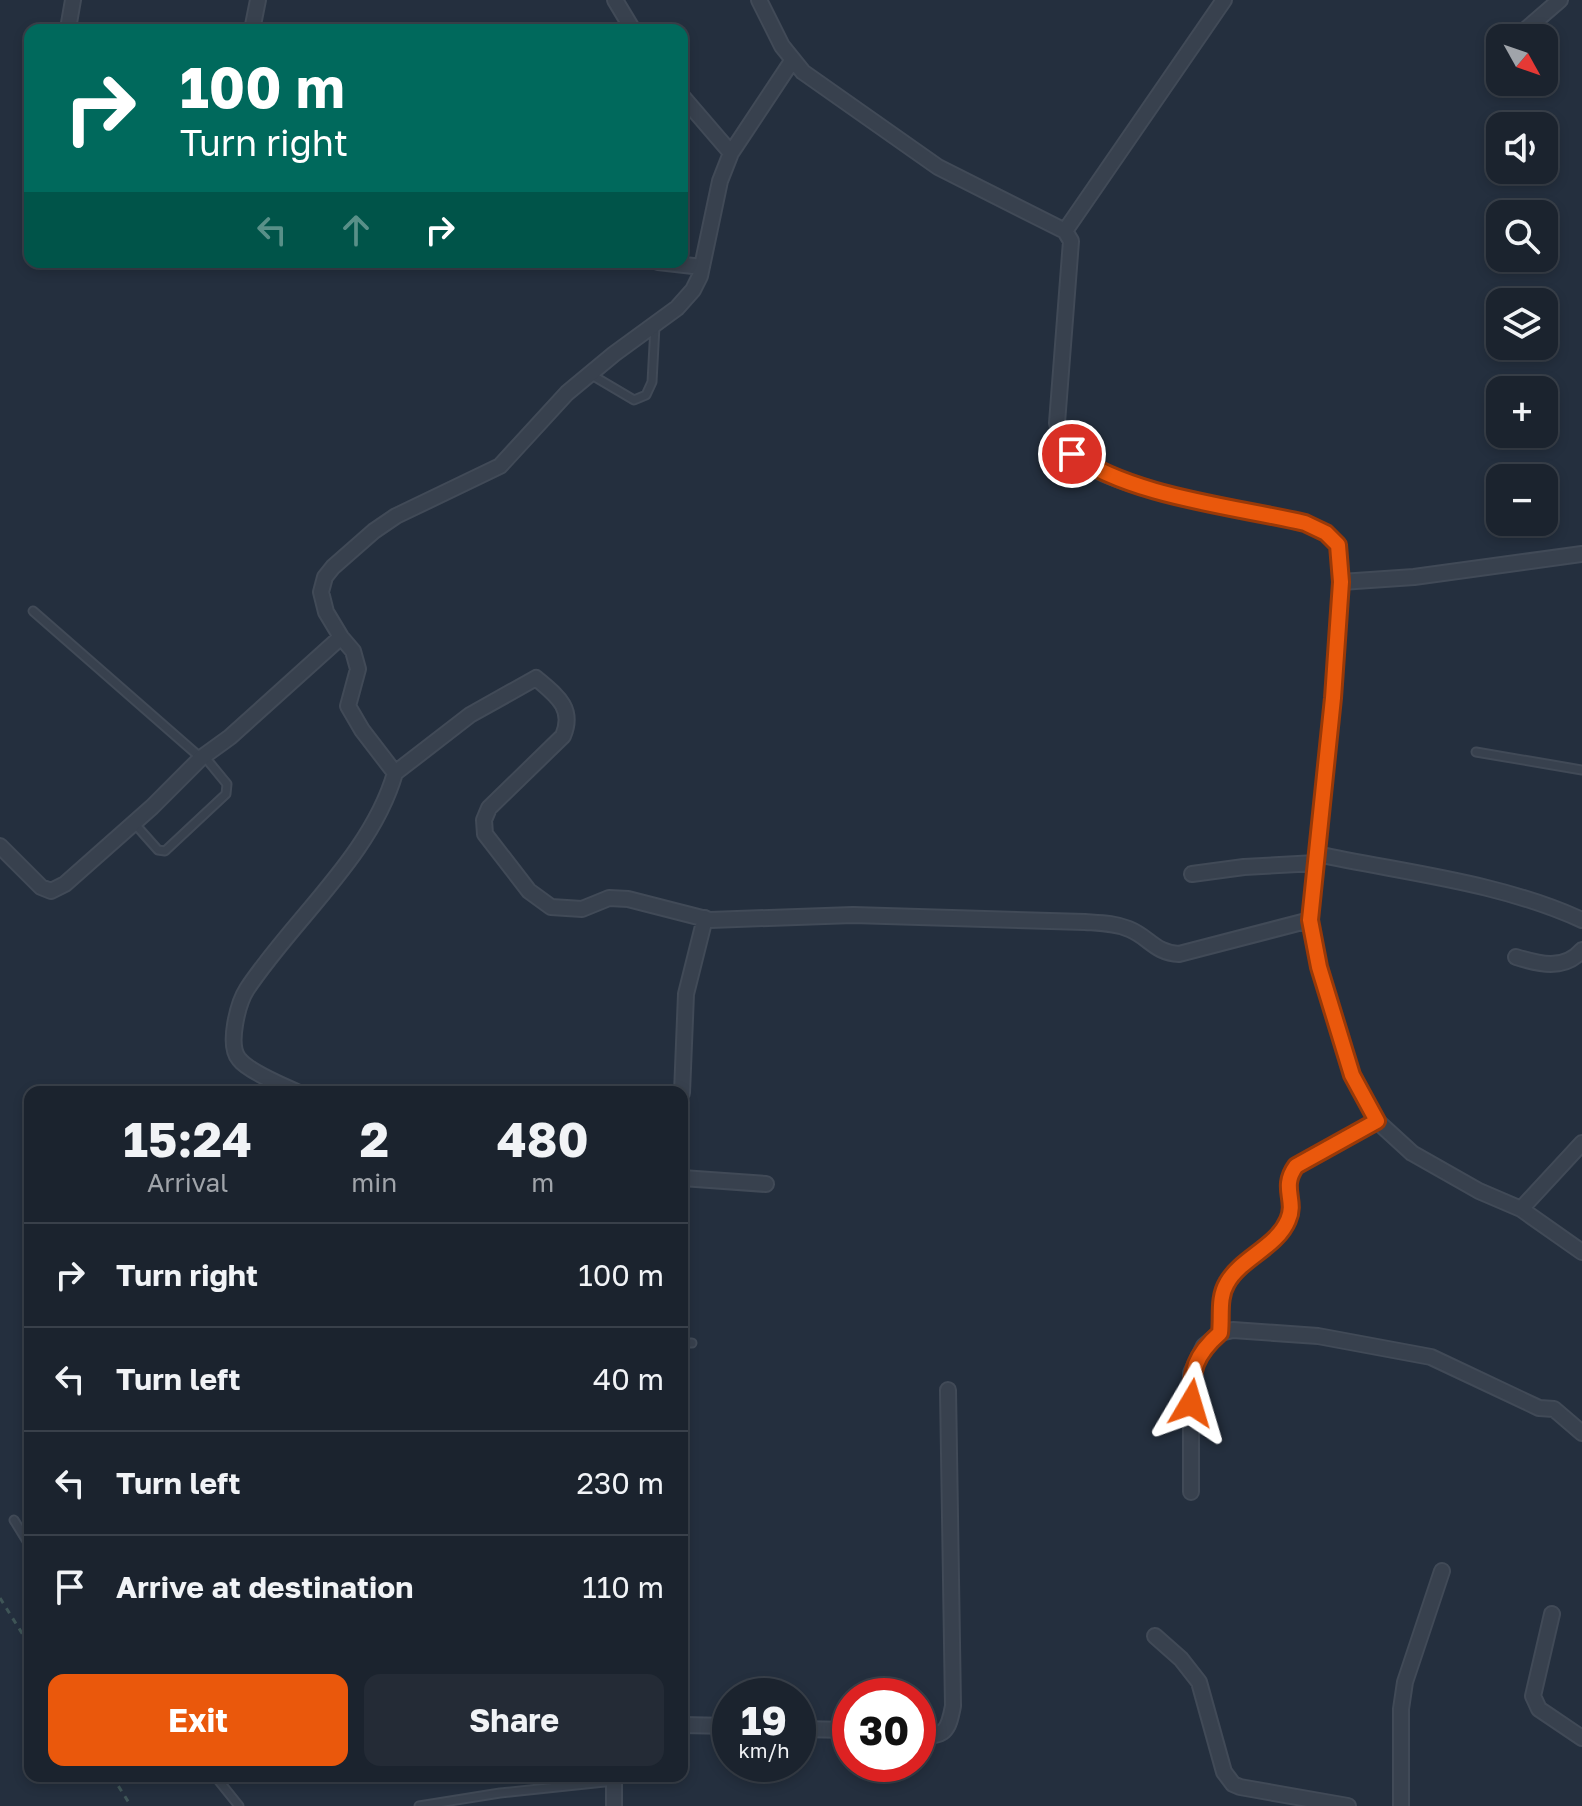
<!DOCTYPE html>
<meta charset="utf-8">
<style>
:root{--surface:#1b232e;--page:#242b36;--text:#f1f3f6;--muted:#a0a4aa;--line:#39404a;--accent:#ea580c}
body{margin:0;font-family:"Golos Text",sans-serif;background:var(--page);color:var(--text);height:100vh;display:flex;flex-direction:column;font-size:30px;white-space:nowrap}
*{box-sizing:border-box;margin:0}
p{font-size:26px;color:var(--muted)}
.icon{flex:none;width:44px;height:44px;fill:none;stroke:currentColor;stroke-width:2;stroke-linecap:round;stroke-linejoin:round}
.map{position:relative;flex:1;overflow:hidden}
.drawer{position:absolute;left:24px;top:1086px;width:664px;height:696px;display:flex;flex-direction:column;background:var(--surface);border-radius:16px;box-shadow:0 4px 12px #0003,0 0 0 2px var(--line)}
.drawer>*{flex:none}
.hud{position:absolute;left:24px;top:24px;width:664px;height:244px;border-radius:16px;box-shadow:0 4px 12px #0003,0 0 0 2px var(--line);background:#00695c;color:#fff;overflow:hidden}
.needle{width:52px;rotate:130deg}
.tools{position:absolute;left:1486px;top:24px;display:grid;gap:16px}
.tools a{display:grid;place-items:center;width:72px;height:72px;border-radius:16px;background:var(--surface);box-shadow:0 4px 12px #0003,0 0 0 2px var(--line);font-size:40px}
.speed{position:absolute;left:712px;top:1678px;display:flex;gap:16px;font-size:40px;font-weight:700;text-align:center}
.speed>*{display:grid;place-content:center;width:104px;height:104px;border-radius:50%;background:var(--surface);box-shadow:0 4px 12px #0003,0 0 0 2px var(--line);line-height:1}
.speed small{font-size:20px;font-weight:400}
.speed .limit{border:12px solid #d22;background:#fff;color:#111}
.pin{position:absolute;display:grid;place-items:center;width:68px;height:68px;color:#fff;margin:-34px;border:4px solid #fff;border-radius:50%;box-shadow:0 2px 8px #0007}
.me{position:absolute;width:88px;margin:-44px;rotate:7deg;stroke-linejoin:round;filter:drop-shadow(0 0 6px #0008)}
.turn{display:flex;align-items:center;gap:28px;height:168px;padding:0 24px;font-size:36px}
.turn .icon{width:104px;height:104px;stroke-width:2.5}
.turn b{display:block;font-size:56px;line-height:68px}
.lanes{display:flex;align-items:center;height:76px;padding:0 24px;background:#0003;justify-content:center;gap:40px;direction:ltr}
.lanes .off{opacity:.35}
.eta{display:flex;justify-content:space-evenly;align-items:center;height:136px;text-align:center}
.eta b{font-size:48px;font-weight:700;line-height:56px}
.primary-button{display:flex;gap:16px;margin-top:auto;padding:16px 24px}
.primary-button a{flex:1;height:92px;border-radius:16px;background:var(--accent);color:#fff;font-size:32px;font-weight:700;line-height:92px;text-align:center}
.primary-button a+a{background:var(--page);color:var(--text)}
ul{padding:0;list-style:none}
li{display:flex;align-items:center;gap:24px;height:104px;padding:0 24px;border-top:2px solid var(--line)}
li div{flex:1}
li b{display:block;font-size:30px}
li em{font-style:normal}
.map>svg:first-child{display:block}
</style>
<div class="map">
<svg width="1582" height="1806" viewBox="0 0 1582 1806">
<rect width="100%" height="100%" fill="#242f3e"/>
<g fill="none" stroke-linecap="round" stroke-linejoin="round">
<defs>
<path id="lane" d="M590 374 634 400 646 395 652 382 655 326
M33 611 201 758
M1476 752 1582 770
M134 823 158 850 165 851 226 794 227 784 204 756
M682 1343H692
M14 1520 30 1546
M215 1776 239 1806
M419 1806 500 1793 614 1781"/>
<path id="street" d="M615 0 633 30
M759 0 782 46 803 72 938 167 1065 231 1071 241 1057 423C1060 436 1063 447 1073 456 1116 492 1246 509 1305 523L1326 533 1338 545 1341 582 1333 698 1310 920 1319 967 1352 1075 1377 1121 1412 1153 1479 1191 1521 1209 1582 1252
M69 23 73 0
M252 30 258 0
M1516 38 1560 0
M682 96 731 153
M1065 231 1224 0
M658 262 702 267
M1341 582 1414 577 1582 554
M395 773 470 715 536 678C556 695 575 708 563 736L489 808 484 820 485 834 529 891 551 907 582 909 609 898 628 899 710 920 853 915 1085 922C1100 923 1115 923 1129 929 1149 937 1155 953 1179 954L1310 920
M0 846 41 887 51 891 65 884 152 807 201 758 230 737 341 637
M1317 854C1405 873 1499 882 1582 920
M1192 874 1244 867 1316 863
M1516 957C1539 964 1564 971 1582 950
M297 1092C283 1086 248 1071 239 1059 227 1045 238 1003 247 989 294 918 371 856 395 773L362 730 348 706 358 669 353 651 341 637 326 612 321 592 325 577 333 567 374 531 396 516 500 466 567 393 614 354 677 308 693 290 700 276 720 181 731 153 792 61
M682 1093 686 994 705 918
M682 1178 766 1184
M1521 1209 1582 1143
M1220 1333C1222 1316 1218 1298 1227 1283 1241 1258 1277 1247 1288 1220 1297 1200 1280 1188 1296 1166L1377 1121
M1191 1492V1373L1204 1346 1220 1333 1233 1330 1318 1336 1431 1357 1539 1408 1554 1409 1582 1433
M1552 1614 1533 1696 1539 1709 1582 1738
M1155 1636 1181 1659 1199 1682 1224 1772 1233 1784 1240 1787 1348 1806
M682 1725 730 1726
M798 1729 850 1730
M918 1735C945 1737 948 1732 953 1706L948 1390
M614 1776V1806
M1401 1806V1709L1405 1682 1442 1571"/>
</defs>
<use href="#lane" stroke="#414a57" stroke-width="11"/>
<use href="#street" stroke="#414a57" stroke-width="18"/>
<path stroke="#3f5557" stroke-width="3" stroke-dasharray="6 6" stroke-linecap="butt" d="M0 1598 30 1646
M112 1776 131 1806"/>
<use href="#lane" stroke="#38414e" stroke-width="7"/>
<use href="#street" stroke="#38414e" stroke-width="14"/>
</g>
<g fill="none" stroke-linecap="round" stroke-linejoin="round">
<defs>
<path id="route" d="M1072 454C1133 497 1232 506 1305 523L1326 533 1338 545 1341 582 1333 698 1310 920 1319 967 1352 1075 1377 1121 1296 1166C1280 1188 1297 1200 1288 1220 1277 1247 1241 1258 1227 1283 1218 1298 1222 1316 1220 1333 1195 1355 1191 1370 1191 1403"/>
</defs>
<use href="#route" stroke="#983908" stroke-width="20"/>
<use href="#route" stroke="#ea580c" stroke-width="14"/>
</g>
</svg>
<div class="tools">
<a><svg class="needle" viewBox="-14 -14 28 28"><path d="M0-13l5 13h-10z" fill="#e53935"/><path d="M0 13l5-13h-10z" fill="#a0a4aa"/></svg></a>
<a><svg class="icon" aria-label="sound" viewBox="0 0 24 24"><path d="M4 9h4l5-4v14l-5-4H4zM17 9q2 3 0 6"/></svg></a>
<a><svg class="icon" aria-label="search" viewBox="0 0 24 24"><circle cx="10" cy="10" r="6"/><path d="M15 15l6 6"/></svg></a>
<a><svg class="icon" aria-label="layers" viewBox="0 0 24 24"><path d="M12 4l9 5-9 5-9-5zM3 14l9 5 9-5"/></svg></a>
<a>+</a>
<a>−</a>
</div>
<div class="speed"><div>19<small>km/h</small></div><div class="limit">30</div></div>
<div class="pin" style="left:1072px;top:454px;background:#d93025"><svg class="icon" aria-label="arrive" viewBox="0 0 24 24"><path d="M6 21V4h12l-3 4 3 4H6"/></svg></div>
<svg class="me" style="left:1191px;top:1403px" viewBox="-20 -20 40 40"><path d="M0-17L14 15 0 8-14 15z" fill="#ea580c" stroke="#fff" stroke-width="4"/></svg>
<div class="hud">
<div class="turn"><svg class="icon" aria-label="right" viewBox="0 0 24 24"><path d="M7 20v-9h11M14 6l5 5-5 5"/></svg><div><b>100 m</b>Turn right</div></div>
<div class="lanes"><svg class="icon off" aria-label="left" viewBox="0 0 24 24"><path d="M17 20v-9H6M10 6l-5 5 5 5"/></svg><svg class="icon off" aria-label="ahead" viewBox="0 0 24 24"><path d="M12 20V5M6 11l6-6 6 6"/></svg><svg class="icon" aria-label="right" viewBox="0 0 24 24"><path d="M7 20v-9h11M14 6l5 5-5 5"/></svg></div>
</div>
<section class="drawer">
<div class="eta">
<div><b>15:24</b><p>Arrival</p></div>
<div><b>2</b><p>min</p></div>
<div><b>480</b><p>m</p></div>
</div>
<ul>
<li><svg class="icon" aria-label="right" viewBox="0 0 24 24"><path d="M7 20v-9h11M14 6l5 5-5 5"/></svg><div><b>Turn right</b></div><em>100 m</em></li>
<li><svg class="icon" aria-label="left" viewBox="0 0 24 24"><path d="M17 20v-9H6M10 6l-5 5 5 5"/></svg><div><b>Turn left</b></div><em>40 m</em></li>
<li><svg class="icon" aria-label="left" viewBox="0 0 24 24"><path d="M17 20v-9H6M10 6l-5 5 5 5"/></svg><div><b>Turn left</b></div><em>230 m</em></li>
<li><svg class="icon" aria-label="arrive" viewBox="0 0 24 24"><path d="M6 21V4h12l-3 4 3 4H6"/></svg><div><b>Arrive at destination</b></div><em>110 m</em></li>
</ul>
<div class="primary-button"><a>Exit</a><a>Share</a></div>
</section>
</div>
